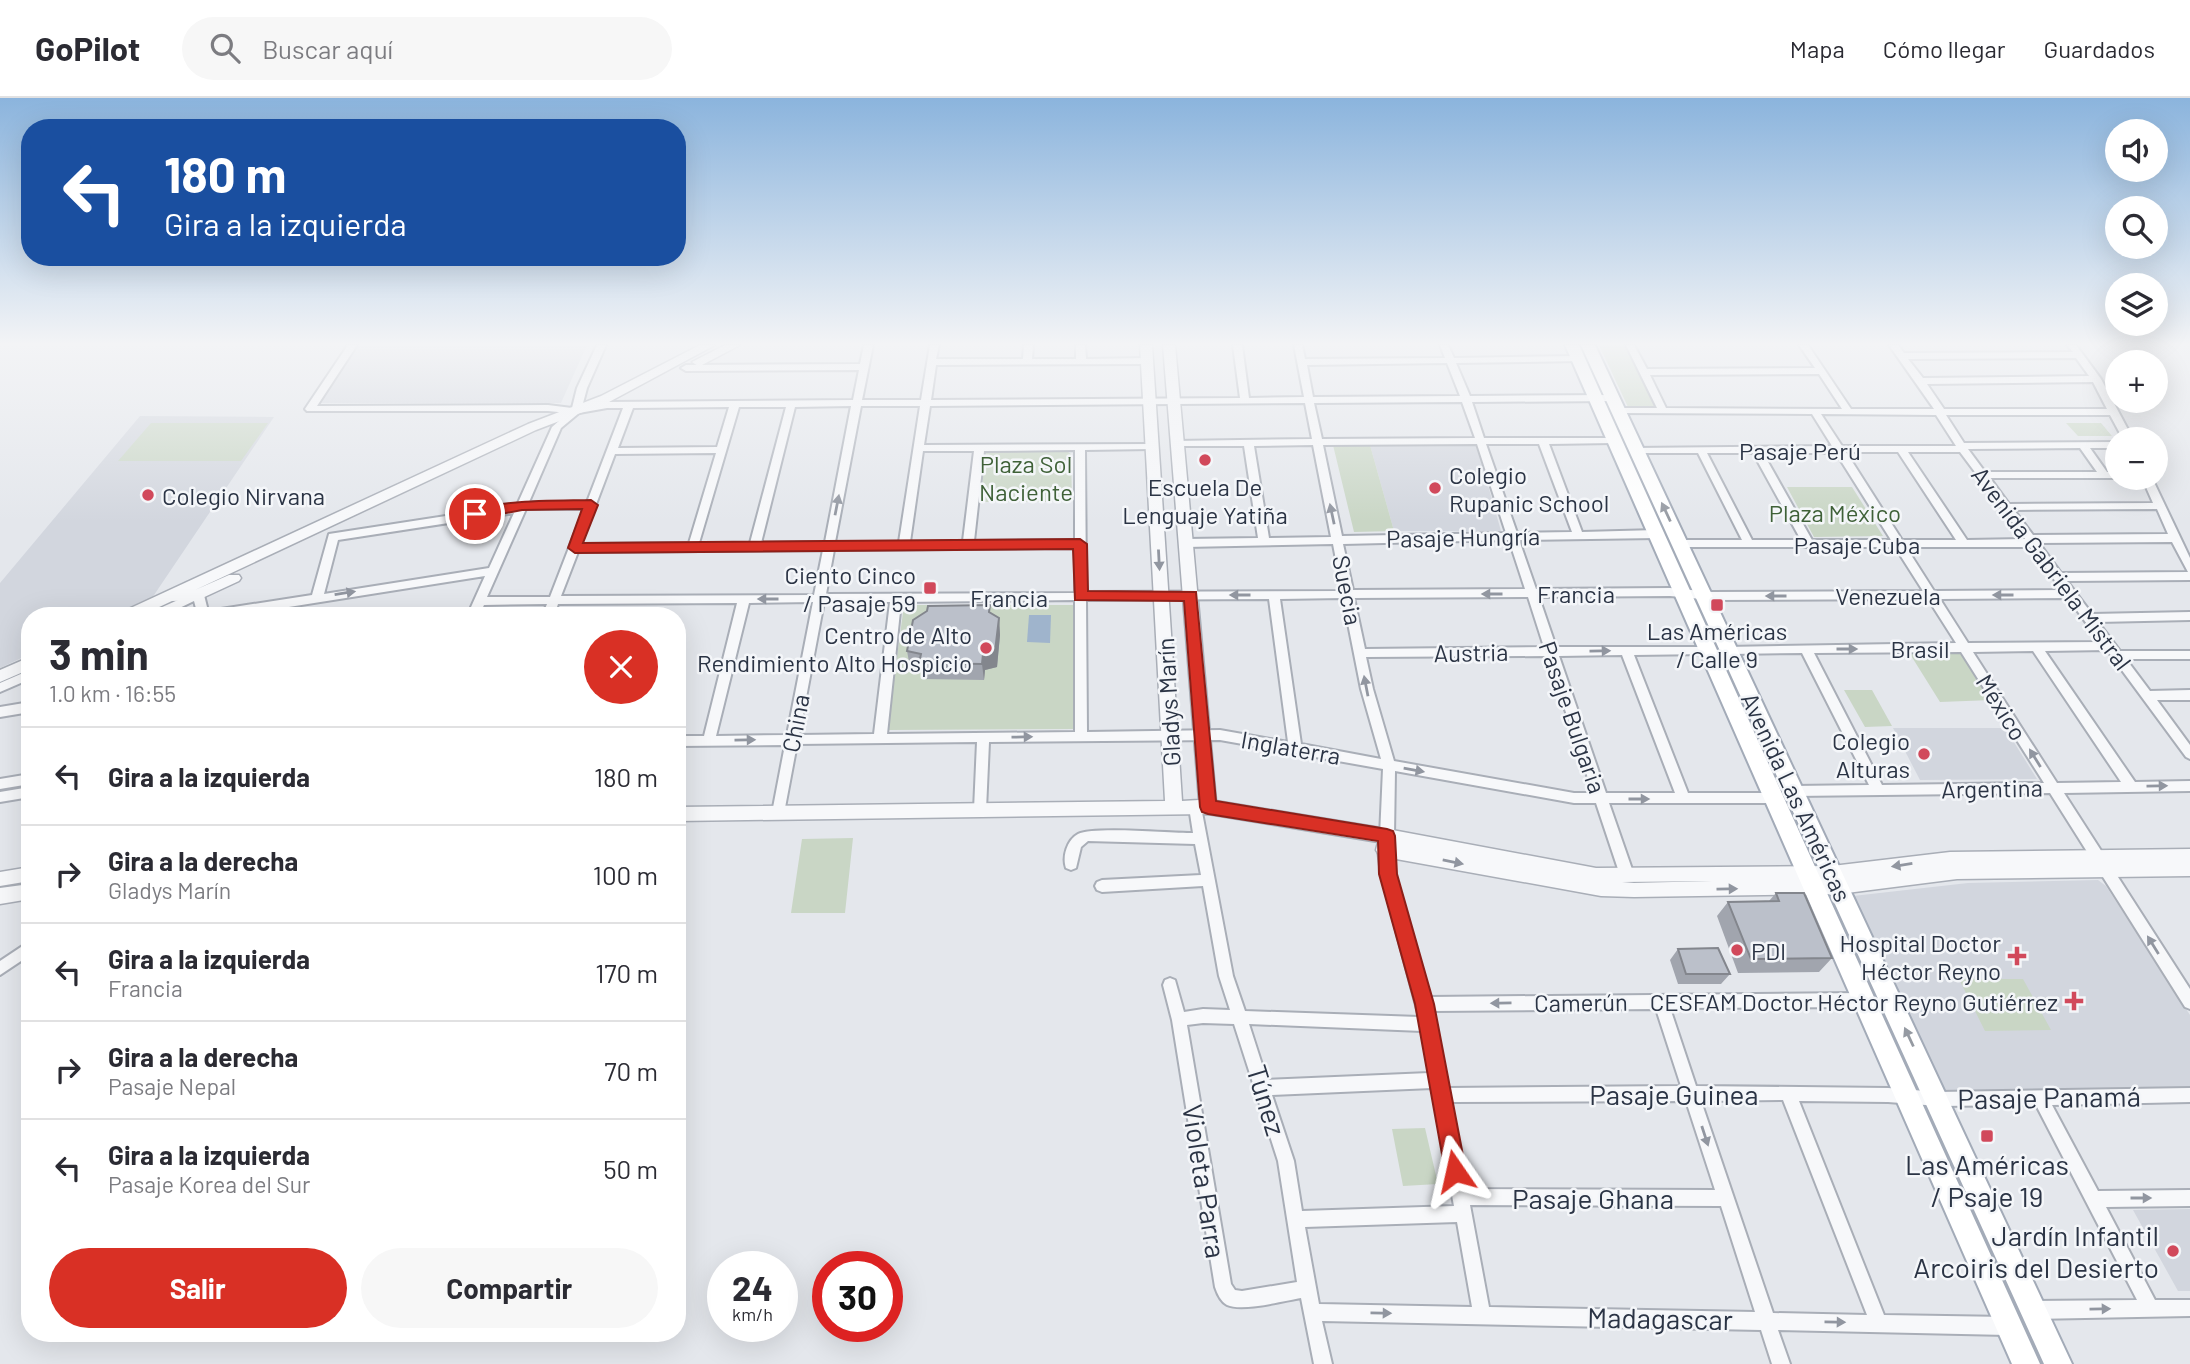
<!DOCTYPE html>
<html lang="es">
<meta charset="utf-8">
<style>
:root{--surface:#fff;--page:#f7f7f7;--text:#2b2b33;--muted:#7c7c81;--line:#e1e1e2;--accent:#d93025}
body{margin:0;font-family:Barlow,sans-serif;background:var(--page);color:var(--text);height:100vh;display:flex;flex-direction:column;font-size:26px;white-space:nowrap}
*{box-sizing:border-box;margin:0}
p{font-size:23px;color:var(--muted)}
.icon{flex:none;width:38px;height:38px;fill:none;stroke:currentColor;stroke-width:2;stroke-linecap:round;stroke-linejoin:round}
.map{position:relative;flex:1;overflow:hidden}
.panel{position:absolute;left:21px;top:509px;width:665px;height:735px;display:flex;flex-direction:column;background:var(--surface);border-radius:28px;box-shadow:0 7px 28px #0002}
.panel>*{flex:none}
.banner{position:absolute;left:21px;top:21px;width:665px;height:147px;border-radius:28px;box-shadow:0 7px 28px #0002;background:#1a4fa0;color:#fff;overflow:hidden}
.controls{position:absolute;left:2105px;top:21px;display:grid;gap:14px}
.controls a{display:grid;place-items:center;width:63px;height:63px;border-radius:50%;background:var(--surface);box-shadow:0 7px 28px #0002;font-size:35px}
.speed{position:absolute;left:707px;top:1153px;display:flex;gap:14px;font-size:35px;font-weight:700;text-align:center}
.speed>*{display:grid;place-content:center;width:91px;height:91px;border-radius:50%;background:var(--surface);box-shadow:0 7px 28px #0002;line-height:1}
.speed small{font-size:18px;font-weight:400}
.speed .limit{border:10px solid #d22;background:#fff;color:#111}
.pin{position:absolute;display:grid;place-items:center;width:60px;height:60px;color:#fff;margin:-30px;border:4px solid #fff;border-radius:50%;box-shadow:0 2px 7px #0007}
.me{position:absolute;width:77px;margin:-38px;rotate:349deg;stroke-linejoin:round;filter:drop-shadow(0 0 5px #0008)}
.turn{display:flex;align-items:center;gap:24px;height:147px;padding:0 28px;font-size:32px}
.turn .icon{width:91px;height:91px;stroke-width:2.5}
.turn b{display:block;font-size:49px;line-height:60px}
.round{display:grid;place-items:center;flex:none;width:74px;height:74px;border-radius:37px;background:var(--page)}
.headline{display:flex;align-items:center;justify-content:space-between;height:119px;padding:0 28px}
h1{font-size:42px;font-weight:700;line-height:52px}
.primary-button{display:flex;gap:14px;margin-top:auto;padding:14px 28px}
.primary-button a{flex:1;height:80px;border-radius:42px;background:var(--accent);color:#fff;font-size:28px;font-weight:700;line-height:80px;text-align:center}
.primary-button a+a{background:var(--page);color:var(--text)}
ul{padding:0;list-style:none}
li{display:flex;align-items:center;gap:21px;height:98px;padding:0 28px;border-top:2px solid var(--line)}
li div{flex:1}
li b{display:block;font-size:26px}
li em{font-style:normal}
header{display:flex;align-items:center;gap:42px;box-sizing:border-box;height:98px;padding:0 35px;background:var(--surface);border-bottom:2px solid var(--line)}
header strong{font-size:33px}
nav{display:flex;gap:38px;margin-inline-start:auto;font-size:24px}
.search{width:490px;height:63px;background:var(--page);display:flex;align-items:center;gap:18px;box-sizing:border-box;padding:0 24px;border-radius:38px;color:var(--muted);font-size:26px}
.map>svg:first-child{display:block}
</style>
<header>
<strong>GoPilot</strong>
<div class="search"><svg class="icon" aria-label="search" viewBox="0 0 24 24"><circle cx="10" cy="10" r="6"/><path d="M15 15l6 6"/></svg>Buscar aquí</div>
<nav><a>Mapa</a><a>Cómo llegar</a><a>Guardados</a></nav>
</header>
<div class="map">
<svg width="2190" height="1266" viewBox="0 0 2190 1266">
<rect width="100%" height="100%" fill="#e4e7ec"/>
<path fill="#d2d6de" d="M356 247H587L561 305H320Z
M140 318 274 319 150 503 116 518H30V556L0 570V485Z
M1476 345 1501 433H1394L1370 347Z
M1893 630H2005L2037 681 1920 682Z
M2098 782 2106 788 2190 917V991L1947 997 1853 798 1968 785Z
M2190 1111V1193H2178L2133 1112Z"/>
<path fill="#c9d6c5" d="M1599 247H1626L1656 309H1628Z
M151 325H268L241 363H118Z
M2066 325H2101L2112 338H2078Z
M1333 347H1370L1394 433 1354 434Z
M989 354H1068L1071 356 1072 404H981L985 355Z
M1787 389H1852L1883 438 1814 439Z
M904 507H1075L1074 631 887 632Z
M1960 555 1992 602 1940 604 1910 556Z
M1844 592H1872L1892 628 1865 629Z
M853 740 845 815H791L802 741Z
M1959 881H2023L2051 932 1985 933Z
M1425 1030 1438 1086 1403 1088 1392 1031Z"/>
<path fill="#9fb4cc" d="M1029 517H1051L1050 545 1027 544Z"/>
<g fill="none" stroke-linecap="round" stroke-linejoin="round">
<defs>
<path id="minor" d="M348 247H357L317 308 548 307 572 310 577 290 597 247H606L587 290 582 309 607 304 853 302 859 272 686 273 681 270 686 267 860 266 864 247H873L862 302H921L930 247H939L936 261H1023L1024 247H1033L1032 261H1076V247H1085L1086 261 1147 260 1152 263 1147 266 936 267 931 302 1240 300 1233 247H1242L1249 300 1304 299 1294 247H1302L1305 261 1445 260 1440 247H1448L1454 260 1578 258 1583 261 1581 263 1456 265 1470 298 1613 297 1618 300 1613 303 1472 304 1484 340H1617V344L1614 345 1549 346 1582 434 1657 432 1662 436 1657 440 1519 442 1536 491 1670 490 1712 494 1923 493 1895 449H1677L1676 446 1681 442H1742L1698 355H1637L1633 354V350L1832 348 1812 316 1616 315 1614 313 1619 310H1657L1626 247H1634L1647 271 1815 270 1799 247H1808L1851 311H1934L1889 247H1898L1904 255 2073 254 2067 247H2076L2101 281 2133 341H2123L2110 317H1946L1964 345 2118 344V350H2090L2107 374H2118V380H2120H1990L2009 406 2153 405 2142 380H2152L2190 460V482L2067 483 2092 516 2190 514V522L2098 524 2120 553H2190V561H2126L2150 593 2190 592V602H2157L2190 647V661L2186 659 2107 552 2045 553 2135 684 2190 683V693L2064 695 2190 891V911L2185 909 2050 695 1794 698 1789 697 1788 693 1789 689 1794 688 1869 687 1802 555 1730 556 1726 555 1724 552 1726 549 1956 545 1928 501 1712 502 1670 498 1539 499 1556 549H1713L1715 552 1713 555 1709 556 1634 557 1688 695H1775L1780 696 1781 700 1780 704 1775 705H1609L1634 777 1632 781 1627 783 1622 781 1620 777 1596 705H1574L1395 673 1394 738 1392 742 1387 743 1382 742 1380 738 1383 671 1220 642 989 644 986 712 985 716 980 717 975 716 974 712 977 644 797 646 784 715 783 719 778 720 773 719 772 715 785 647 677 648V638H704L737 505 558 506 554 518H542L547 506 484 507 479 518H467L485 478 231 518H198L194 503 163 518H147L149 515 198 493 204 497 208 513 312 497 329 436 517 407 552 329 568 315 548 313H307L305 311ZM2076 260 2089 278 1923 280 1908 261ZM1447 265 1460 298 1313 299 1307 267ZM1819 276 1842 311 1666 310 1650 277ZM2093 284 2107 311H1944L1927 286ZM1462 304 1475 340 1322 341 1314 305ZM1305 305 1312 341 1175 343 1173 345 1178 348H1244L1258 440 1186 441 1181 445 1186 449 1333 446 1342 493 1086 494 1085 352 1152 351 1157 348 1156 346 924 347 930 308ZM851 308 825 444 761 445 795 309ZM861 308H920L899 444H835ZM729 309 717 349 618 350 633 310ZM739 309H786L750 445H699ZM607 310H623L587 404H529L561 330 579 315ZM1821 316 1936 317 1956 348H1842ZM1477 346 1506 435 1342 438 1323 347ZM1486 346H1539L1572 434 1517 435ZM1313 347 1331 439 1269 440 1254 348ZM2080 350 2097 374H1985L1968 351ZM1075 352V442L974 443 984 353ZM923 353H974L963 443 910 444ZM1846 354H1898L1956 442H1902ZM1908 354H1960L2025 441 1967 442ZM716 355 689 445 581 446 615 356ZM1707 355H1753L1801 442H1752ZM1763 355H1836L1891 442H1812ZM526 411H584L550 499H487ZM2157 411 2168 436 2033 437 2014 412ZM514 415 489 470 324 496 338 442ZM1509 442 1525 491 1353 492 1343 446ZM2172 444 2188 474 2061 475 2039 445ZM1906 449H2030L2062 492 1934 493ZM1075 450V495L826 496 834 452ZM823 452 814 497 561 498 578 454ZM1528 499 1544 549 1365 551 1354 500ZM1343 500 1361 591 1381 661 1301 646 1280 501ZM2068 500 2100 544 1968 545 1940 501ZM1269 501 1288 644 1220 632 1087 634 1086 502ZM1075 502V634L887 636 901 504ZM813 504 787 637 716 638 749 505ZM824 504H890L874 636 799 637ZM2033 553 2121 684 2057 685 1973 554ZM1961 554 2044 685 1882 687 1814 555ZM1622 557 1675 695H1606L1559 558ZM1547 558 1593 695H1574L1394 663 1373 591 1366 559Z
M30 572V581L0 594V585Z
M30 604V614L0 619V609Z
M30 676V686L0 691V681Z
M30 689V699L0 704V694Z
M1195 704 1200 705 1201 709 1233 878 1245 913 1419 919 1381 776 1378 752 1380 748 1385 746 1390 748 1395 776 1429 899 1864 895 1869 897 1871 902 1869 907 1864 909 1670 910 1696 988 1888 990 1938 994 2190 990V1004L2052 1007 2098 1093 2190 1092V1108L2106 1109 2155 1202H2190V1218L2033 1221 2027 1218 2024 1212 2027 1206 2033 1203 2137 1202 2036 1007 1938 1008 1888 1004 1799 1003 1884 1217 2007 1219 2013 1222 2016 1228 2013 1234 2007 1237 1778 1232 1790 1266H1772L1761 1232 1322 1223 1332 1266H1314L1301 1200C1283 1203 1242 1214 1227 1207 1221 1204 1217 1195 1215 1189L1172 922 1163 887 1165 882 1170 880 1175 882 1184 914 1203 911 1230 912 1219 878 1203 788 1102 794 1097 792 1095 788 1097 784 1102 782 1201 777 1195 746 1088 743 1081 749 1076 770 1071 772 1066 770C1062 759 1067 742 1078 736 1093 728 1171 735 1193 735L1189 709 1190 705ZM1656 911 1681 988 1447 990 1433 913ZM1203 925 1234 926 1278 1063 1297 1184 1242 1193 1235 1192 1231 1186 1187 927ZM1249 926 1422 933 1429 975 1267 982ZM1432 990 1454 1108 1302 1113 1294 1063 1272 997ZM1783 1002 1867 1217 1773 1215 1701 1003ZM1686 1003 1715 1092 1467 1091 1450 1004ZM1470 1107 1721 1108 1755 1214 1489 1209ZM1457 1124 1472 1209 1319 1206 1305 1129Z
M30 843V857L0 877V863Z"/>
<path id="tertiary" d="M700 247H715L609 304 536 332 195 492 229 477H239L241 480 239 483 198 502 172 503 140 518H120L122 514 528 326 601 298Z
M725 247H740L702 267 698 268 692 264Z
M1140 247H1152L1182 703 1199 702 1163 247H1175L1216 703 1387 731 1596 770 1832 768 1950 754 2190 751V778L1957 781 1839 796 1634 799 1601 798 1385 759 1379 757 1376 752 1378 744 1208 716 677 723V709L1165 703ZM1712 783 1634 785 1622 784Z
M30 559V571L0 584V572Z
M30 769V783L0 788V774Z
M30 786V801L0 806V790Z"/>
<path id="primary" d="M1565 247H1579L2040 1266H2012Z
M1581 247H1595L2072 1266H2044Z"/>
</defs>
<use href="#minor" stroke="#a9aeb7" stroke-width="4"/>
<use href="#tertiary" stroke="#a9aeb7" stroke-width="3"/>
<use href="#primary" stroke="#a3abb8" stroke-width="4"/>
<use href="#minor" fill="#f7f8fa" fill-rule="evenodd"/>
<use href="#tertiary" fill="#f7f8fa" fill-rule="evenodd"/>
<use href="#primary" fill="#fff" fill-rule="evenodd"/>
</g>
<path fill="#a1a5ae" d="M990 507V515L999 520 1000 537 997 569 985 572 984 582 922 581 921 572 910 569 907 553Z
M1776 795 1832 860 1819 874 1738 875 1717 818 1728 804 1769 803Z
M1678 851 1730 876 1721 886H1678L1670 862Z"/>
<path fill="#83868d" d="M999 520 1000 537 997 569 985 572 984 582 982 566 983 556Z"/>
<path fill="#bbc0ca" stroke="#83868d" stroke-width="2" d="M990 507 989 514 999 520 995 553 983 556 982 566 919 565 921 556 907 553 913 522 927 513 928 508Z
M1776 795H1804L1832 860 1751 861 1728 804 1779 803Z
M1718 850 1730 876H1686L1678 851Z"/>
<defs><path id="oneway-solid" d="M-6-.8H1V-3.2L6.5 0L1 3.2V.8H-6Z" transform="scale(1.75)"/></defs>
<g fill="#9196a0">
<use href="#oneway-solid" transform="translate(837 407) rotate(-79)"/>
<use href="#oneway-solid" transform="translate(1332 416) rotate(-102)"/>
<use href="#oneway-solid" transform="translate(1159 462) rotate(87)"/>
<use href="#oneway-solid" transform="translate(345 495) rotate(-9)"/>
<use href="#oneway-solid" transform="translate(1492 496) rotate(180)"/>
<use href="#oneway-solid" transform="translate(1240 497) rotate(180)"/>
<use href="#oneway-solid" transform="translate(2003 497) rotate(180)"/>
<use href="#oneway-solid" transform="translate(1776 498) rotate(180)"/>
<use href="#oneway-solid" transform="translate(768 501) rotate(180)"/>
<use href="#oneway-solid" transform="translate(1847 551)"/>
<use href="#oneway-solid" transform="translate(1600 553) rotate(-1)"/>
<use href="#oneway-solid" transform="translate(1366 588) rotate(-101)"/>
<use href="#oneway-solid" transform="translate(1022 639) rotate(-1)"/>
<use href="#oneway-solid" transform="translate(745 642) rotate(-1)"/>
<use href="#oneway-solid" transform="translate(2035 660) rotate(-122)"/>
<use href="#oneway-solid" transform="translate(1414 672) rotate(10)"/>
<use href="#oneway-solid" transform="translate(2157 688) rotate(-1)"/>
<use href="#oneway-solid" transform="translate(1639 701)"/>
<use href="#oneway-solid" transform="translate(1453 764) rotate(11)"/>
<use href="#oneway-solid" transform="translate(1902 767) rotate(171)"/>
<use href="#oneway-solid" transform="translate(1727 791) rotate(-1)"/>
<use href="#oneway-solid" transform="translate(2153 847) rotate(-122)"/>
<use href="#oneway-solid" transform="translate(1501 905) rotate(179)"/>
<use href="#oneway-solid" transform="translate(1705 1038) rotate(72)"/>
<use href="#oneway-solid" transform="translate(2141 1100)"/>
<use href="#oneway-solid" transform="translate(2100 1211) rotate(-1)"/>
<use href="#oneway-solid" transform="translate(1381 1215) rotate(1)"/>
<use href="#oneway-solid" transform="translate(1835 1224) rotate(1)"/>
</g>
<g fill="#959aa2">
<use href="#oneway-solid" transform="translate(1666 414) rotate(-115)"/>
<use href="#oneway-solid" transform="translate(1909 939) rotate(-115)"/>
</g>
<linearGradient id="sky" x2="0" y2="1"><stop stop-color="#8bb4dd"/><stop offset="0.58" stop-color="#f3f4f6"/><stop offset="1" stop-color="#f3f4f6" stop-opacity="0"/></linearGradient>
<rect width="2190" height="424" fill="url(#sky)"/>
<path fill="#d93025" stroke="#8d1f18" stroke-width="2" d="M591 402 598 407 583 445 1080 441 1087 446 1088 493 1196 494 1216 703 1387 731 1393 733 1395 738 1397 776 1434 906 1466 1073 1463 1081 1455 1084 1448 1081 1445 1073 1415 906 1379 776 1378 743 1208 716 1202 714 1200 709 1184 503 1075 502 1073 451 575 455 568 450 582 411 522 412 475 421 469 416C485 401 566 403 591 402Z"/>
<g fill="#d1495b" stroke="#f4f6f9" stroke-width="2.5">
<circle cx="1205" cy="362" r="7"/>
<circle cx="1435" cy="390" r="7"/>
<circle cx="148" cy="397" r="7"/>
<rect x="923" y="483" width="14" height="14" rx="3.5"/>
<rect x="1710" y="500" width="14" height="14" rx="3.5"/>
<circle cx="986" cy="550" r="7"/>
<circle cx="1924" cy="656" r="7"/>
<circle cx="1737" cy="852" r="7"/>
<path d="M2013.5 847.5h7v7h7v7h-7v7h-7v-7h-7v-7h7z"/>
<path d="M2070.5 892.5h7v7h7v7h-7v7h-7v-7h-7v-7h7z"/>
<rect x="1980" y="1031" width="14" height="14" rx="3.5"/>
<circle cx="2173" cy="1153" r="7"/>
</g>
<g text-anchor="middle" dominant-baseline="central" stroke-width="5" stroke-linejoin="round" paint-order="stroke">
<g font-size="24" fill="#2b3445" stroke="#f4f6f9">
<text x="1800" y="352">Pasaje Perú</text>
<text transform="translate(1463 439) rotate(-1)">Pasaje Hungría</text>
<text x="1857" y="446">Pasaje Cuba</text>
<text transform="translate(2052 470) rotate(53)">Avenida Gabriela Mistral</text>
<text transform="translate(1348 492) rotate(79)">Suecia</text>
<text x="1576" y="495">Francia</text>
<text x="1888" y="497">Venezuela</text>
<text x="1009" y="499">Francia</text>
<text x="1920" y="550">Brasil</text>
<text transform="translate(1471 554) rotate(-1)">Austria</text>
<text transform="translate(1168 604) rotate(-93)">Gladys Marín</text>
<text transform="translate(2002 609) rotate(58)">México</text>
<text transform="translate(1573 619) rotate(71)">Pasaje Bulgaria</text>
<text transform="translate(795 625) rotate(-79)">China</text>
<text transform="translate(1291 649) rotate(10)">Inglaterra</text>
<text transform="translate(1992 690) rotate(-1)">Argentina</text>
<text transform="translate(1797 699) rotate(65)">Avenida Las Américas</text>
<text transform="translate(1581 904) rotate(-1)">Camerún</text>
</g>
<g font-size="24" fill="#3f6138" stroke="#f4f6f9">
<text x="1026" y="365">Plaza Sol<tspan x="1026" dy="28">Naciente</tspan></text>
<text x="1835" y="414">Plaza México</text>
</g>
<g font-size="24" fill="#2b3445" stroke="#f4f6f9" text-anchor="end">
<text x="1449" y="376" text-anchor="start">Colegio<tspan x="1449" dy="28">Rupanic School</tspan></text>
<text x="1205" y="388" text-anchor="middle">Escuela De<tspan x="1205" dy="28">Lenguaje Yatiña</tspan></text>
<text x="162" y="397" text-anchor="start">Colegio Nirvana</text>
<text x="916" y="476">Ciento Cinco<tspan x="916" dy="28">/ Pasaje 59</tspan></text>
<text x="1717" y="532" text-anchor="middle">Las Américas<tspan x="1717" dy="28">/ Calle 9</tspan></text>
<text x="972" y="536">Centro de Alto<tspan x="972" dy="28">Rendimiento Alto Hospicio</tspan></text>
<text x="1910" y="642">Colegio<tspan x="1910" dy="28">Alturas</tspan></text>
<text x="2001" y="844">Hospital Doctor<tspan x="2001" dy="28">Héctor Reyno</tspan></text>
<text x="1751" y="852" text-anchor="start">PDI</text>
<text x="2058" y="903">CESFAM Doctor Héctor Reyno Gutiérrez</text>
</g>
<g font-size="28" fill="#2b3445" stroke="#f4f6f9">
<text x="1674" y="996">Pasaje Guinea</text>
<text transform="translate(2049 999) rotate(-1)">Pasaje Panamá</text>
<text transform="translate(1267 1002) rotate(73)">Túnez</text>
<text transform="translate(1205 1083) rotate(81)">Violeta Parra</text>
<text x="1593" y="1100">Pasaje Ghana</text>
<text transform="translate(1660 1220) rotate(1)">Madagascar</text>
</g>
<g font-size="28" fill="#2b3445" stroke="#f4f6f9">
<text x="1987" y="1066">Las Américas<tspan x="1987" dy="32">/ Psaje 19</tspan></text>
<text x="2159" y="1137" text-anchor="end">Jardín Infantil<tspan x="2159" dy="32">Arcoiris del Desierto</tspan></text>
</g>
</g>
</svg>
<div class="controls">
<a><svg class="icon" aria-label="sound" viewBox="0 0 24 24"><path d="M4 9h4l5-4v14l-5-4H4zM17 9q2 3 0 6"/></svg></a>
<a><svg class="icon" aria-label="search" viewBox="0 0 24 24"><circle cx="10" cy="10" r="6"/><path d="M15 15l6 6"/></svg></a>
<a><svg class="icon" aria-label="layers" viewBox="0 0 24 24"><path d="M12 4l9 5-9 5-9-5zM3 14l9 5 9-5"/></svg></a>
<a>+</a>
<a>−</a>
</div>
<div class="speed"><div>24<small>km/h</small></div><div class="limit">30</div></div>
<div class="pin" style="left:475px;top:416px;background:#d93025"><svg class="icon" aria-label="arrive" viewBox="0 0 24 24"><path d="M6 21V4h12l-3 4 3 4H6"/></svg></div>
<svg class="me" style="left:1455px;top:1073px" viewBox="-20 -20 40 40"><path d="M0-17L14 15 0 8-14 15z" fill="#d93025" stroke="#fff" stroke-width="4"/></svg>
<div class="banner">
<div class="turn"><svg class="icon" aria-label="left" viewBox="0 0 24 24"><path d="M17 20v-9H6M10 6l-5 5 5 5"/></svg><div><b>180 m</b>Gira a la izquierda</div></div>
</div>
<section class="panel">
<div class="headline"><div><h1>3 min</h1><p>1.0 km · 16:55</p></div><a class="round" style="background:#d93025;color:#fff"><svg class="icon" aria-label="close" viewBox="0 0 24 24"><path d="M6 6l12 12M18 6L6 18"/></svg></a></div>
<ul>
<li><svg class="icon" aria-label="left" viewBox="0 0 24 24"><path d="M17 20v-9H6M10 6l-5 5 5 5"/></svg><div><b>Gira a la izquierda</b></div><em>180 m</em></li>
<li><svg class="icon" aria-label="right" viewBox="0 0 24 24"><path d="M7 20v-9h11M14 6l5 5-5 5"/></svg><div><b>Gira a la derecha</b><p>Gladys Marín</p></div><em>100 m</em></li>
<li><svg class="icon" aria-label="left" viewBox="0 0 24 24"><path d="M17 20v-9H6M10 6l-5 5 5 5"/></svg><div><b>Gira a la izquierda</b><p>Francia</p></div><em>170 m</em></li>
<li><svg class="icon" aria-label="right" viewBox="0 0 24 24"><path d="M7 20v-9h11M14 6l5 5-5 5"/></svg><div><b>Gira a la derecha</b><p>Pasaje Nepal</p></div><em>70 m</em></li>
<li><svg class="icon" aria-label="left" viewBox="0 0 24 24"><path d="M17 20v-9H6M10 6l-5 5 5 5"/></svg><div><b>Gira a la izquierda</b><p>Pasaje Korea del Sur</p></div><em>50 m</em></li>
</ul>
<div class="primary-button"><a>Salir</a><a>Compartir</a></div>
</section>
</div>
